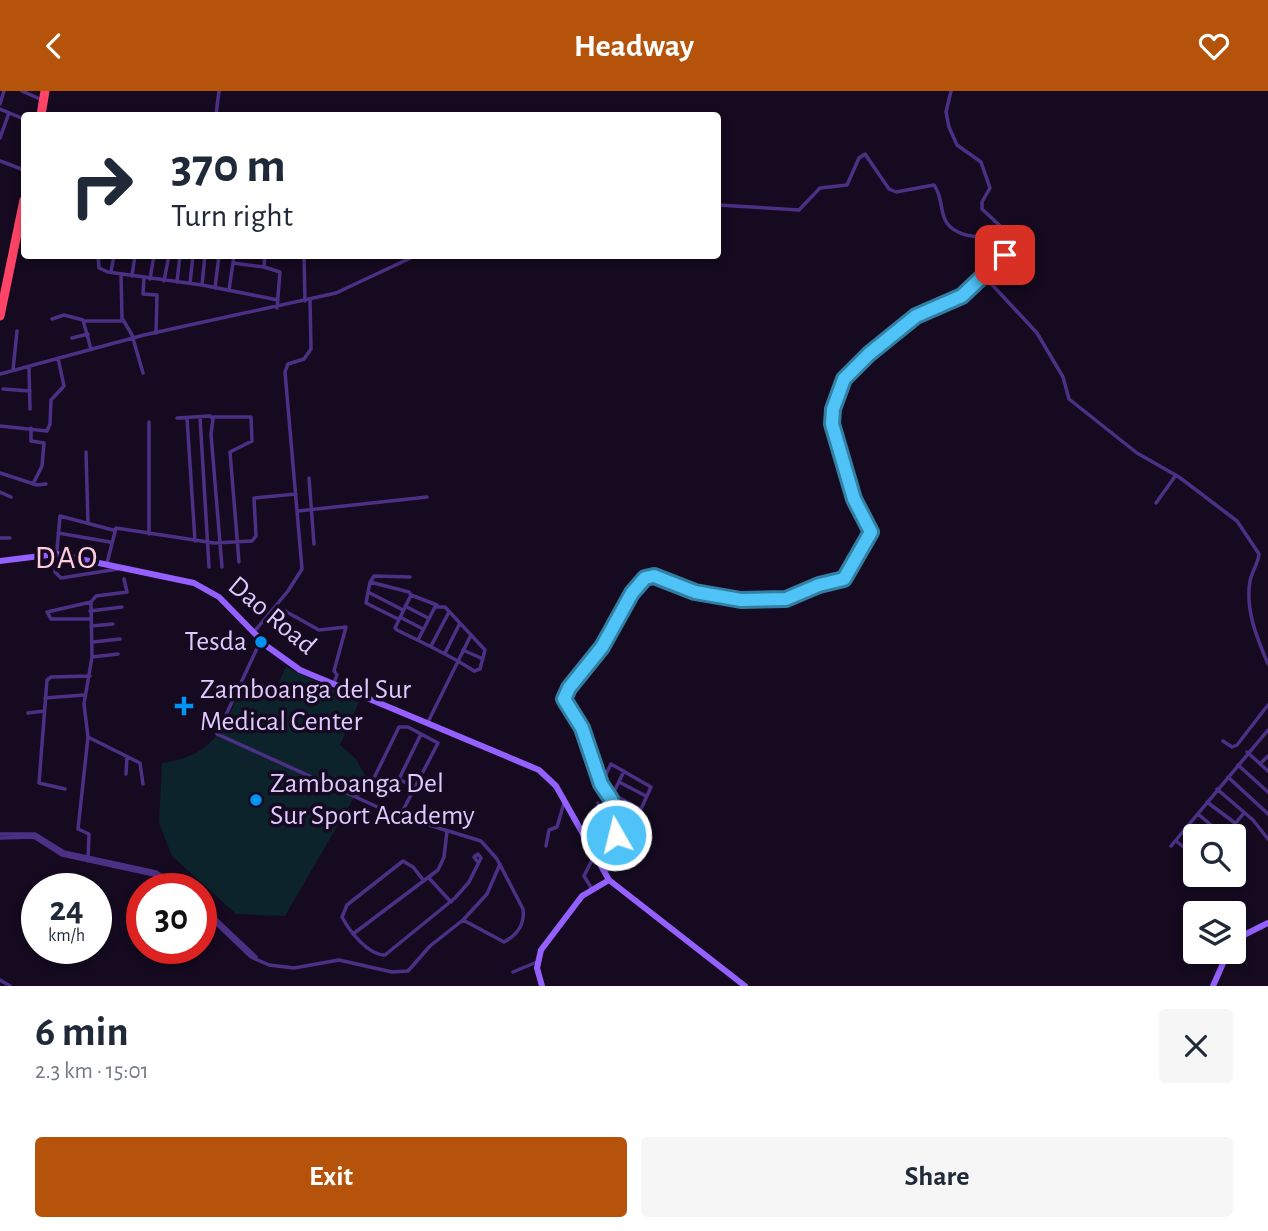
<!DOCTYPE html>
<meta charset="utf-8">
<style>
:root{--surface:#fff;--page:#f6f6f7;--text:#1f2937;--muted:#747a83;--accent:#b45309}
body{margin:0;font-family:"Alegreya Sans",sans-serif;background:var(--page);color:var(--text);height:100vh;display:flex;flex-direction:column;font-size:26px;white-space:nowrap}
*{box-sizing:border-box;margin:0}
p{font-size:23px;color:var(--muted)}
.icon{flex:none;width:38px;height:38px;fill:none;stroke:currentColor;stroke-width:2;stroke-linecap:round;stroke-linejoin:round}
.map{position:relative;height:895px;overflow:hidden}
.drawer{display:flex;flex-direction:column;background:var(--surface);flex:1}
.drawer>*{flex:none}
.hud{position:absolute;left:21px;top:21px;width:700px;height:147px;border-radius:7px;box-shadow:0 4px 10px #0003;background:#fff;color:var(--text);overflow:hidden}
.controls{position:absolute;left:1183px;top:733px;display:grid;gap:14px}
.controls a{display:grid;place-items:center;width:63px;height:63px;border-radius:7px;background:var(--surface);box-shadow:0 4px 10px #0003;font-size:35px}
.speed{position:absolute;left:21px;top:782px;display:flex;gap:14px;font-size:35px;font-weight:700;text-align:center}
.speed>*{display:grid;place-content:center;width:91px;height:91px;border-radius:50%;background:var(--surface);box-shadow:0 4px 10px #0003;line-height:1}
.speed small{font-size:18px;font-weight:400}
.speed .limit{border:10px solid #d22;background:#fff;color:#111}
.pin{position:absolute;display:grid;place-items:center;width:60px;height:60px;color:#fff;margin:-30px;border-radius:14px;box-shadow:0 4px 10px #0006}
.me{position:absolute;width:77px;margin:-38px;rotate:352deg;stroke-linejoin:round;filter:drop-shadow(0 0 5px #0008)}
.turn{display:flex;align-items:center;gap:24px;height:147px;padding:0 35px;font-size:32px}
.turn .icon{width:91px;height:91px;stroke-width:2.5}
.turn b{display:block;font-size:49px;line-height:60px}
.round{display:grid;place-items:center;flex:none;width:74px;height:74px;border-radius:7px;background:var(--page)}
.headline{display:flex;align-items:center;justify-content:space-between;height:119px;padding:0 35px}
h1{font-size:42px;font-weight:700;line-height:52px}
.cta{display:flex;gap:14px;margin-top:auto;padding:14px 35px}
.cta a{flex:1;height:80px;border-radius:7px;background:var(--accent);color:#fff;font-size:28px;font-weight:700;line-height:80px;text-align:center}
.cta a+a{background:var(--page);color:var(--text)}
header{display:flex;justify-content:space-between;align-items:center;height:91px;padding:0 35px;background:var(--accent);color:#fff;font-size:32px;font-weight:700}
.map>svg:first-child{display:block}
</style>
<header><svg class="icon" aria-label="back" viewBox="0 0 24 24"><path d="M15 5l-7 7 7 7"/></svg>Headway<svg class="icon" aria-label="heart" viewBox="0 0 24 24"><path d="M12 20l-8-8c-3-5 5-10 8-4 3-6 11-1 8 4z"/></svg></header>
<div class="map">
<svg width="1268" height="895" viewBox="0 0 1268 895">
<rect width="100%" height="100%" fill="#150a20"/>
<path fill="#0d232b" d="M286 576 359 611 340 654 356 668 366 686 285 825 236 823 172 765 159 732 162 672C218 664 223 635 245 590L273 603Z"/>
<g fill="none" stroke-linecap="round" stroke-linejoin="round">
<path stroke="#4c3085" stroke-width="3.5" d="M22 0 42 9
M951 0 946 21 949 36 957 54 981 71 990 97 982 111V118L1011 145C1012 163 997 175 984 185L1037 242 1063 286 1069 308 1137 362 1179 386 1237 430 1259 463C1258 473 1252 480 1250 490 1245 519 1257 547 1268 573
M0 13 4 0
M0 18 24 28
M216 24 219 0
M0 47 9 22
M0 70 24 79
M718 114 799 119 820 97 847 94 859 67 865 63 889 98 896 101 934 94C946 110 936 131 958 141 975 150 997 141 1008 160
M98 164 99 177 108 181 202 194 278 209
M265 164 264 176 280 181 277 217
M304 164 305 210
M233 172 234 164
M111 181 114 164
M121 183 122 227 132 244 143 282
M132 185 135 164
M144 187 143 203 157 204 156 242
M150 188 154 164
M164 190 169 164
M177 191 180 164
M190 192 193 164
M202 194 205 164
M215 197 219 164
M229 199 233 172 264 176
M52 228 64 224 83 229 91 258
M85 230H122
M72 247 88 243
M29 276 30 318
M13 279 17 240
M0 283 144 244 336 202 417 164
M3 298 30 300
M200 326 209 476
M211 326H251L252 350 230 361 239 471
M177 327 210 325 213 328 211 343 222 476
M187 327 195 450
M149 331V443
M0 335 47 340 50 333 51 309 64 295 58 267
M31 337V350L44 352 42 375 33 393
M86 361 88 432
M0 382 37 394 46 393
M309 387 314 453
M0 401 11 406
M1156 412 1176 384
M298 420 427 406
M113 439 60 425 55 481 61 487 118 478
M58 442 110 451
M0 447H10
M107 472 116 437 214 452 252 450 256 445 254 407 296 403
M371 490 374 485 410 486
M368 501 403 519
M276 515 319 539 346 536 334 580 337 584 334 592
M405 515 428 527
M90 520 122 516
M400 526 423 538
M91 528H51L47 521 91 511
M398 528 366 512 370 491 409 501 411 504
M91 535 113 533
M254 541 288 500 302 478 285 281 288 273 304 268 311 258 310 208
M418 549 435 516H445L485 559 480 578 474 580C450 564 423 552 397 539L395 537 411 504 437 514
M93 551 120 548
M431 555 449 521
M463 559 483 568
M445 562 460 532
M92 566 118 563
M45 607 84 604
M28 622 44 620
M428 631 471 544
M88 646 140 672 143 693
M1223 650 1232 656 1237 654 1268 614
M1247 661 1268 680
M1260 673 1268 665
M1238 674 1268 701
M126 683 127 666
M1228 686 1268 723
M602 691 611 673 651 696 621 762 605 782
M619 691 646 705
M415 697 399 688 421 643
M65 698 39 692 47 589 51 586 90 585
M1217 698 1253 729 1268 748
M613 703 640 718
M613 703 624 680
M357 705 373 689 399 636H408L438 652 400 725
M1207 711 1235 732
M598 712 603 750 616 744
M611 716 635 729
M1198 723 1224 745
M613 734 630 740
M1187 736 1198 746
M0 743H35L64 761 156 781 184 798
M1224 746 1244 722
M0 747 34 746 62 764 154 784 179 798
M1176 750 1195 765
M546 755 549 739 557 736 564 712
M1171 755 1268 639
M597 767 616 751 611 708 601 693 582 637 564 608 569 597 602 556 632 501 645 487 654 485 696 501 741 509 786 508 819 494 844 488 871 441 854 408 833 333V318L841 295 852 278 894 242 924 220 956 210 984 185
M88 770 89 743 78 738 88 646 84 613 92 566 91 511 96 505 127 501 124 488
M429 787 451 811
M424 790 413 776 403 770 347 814 342 826C350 841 368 864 385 864L455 807 469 791 481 767 478 763 474 766 477 770
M592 798 584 785 594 765
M201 814 256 866
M201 818 251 866 269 874 294 877 339 869 392 881 408 880 430 855 463 829 504 851C517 844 525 833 523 818L497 768 481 750 393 723 217 643 261 549
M464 828 487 803 500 773
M353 843 438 779 444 766 447 740
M513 881 537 871
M0 889 10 895"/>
<path stroke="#9460ff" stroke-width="6" d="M0 470 56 463 194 492 219 506 268 556 300 579 539 679 556 695 609 789 745 895
M1234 849 1268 832
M542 895 537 877 541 859 582 805 609 789
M1213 895 1228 861"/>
<path stroke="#f46" stroke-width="9" d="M41 24 45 0
M0 225 24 109"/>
</g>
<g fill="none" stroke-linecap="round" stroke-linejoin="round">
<defs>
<path id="route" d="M616 744 611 708 601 693 582 637 564 608 569 597 602 556 632 502 645 487 654 485 695 501 741 509 786 508 819 494 844 488 871 441 854 408 832 333 833 318 844 288 869 263 916 225 962 205 1005 164"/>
</defs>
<use href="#route" stroke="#337fa1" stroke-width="18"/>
<use href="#route" stroke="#4fc3f7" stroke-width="12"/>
</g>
<g fill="#0093f4" stroke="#150a20" stroke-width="2.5">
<circle cx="261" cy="551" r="7"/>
<path d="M180.5 604.5h7v7h7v7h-7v7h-7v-7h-7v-7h7z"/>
<circle cx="256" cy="709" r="7"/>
</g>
<g text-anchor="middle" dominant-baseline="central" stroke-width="7" stroke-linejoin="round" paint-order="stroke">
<g font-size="28" fill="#dfc9ff" stroke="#150a20">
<text transform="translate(272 525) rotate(40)">Dao Road</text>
</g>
<g font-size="28" fill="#dfc9ff" stroke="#150a20" text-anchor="start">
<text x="247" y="551" text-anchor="end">Tesda</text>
<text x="200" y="599">Zamboanga del Sur<tspan x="200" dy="32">Medical Center</tspan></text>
<text x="270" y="693">Zamboanga Del<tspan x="270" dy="32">Sur Sport Academy</tspan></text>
</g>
<g font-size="32" letter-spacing="2" fill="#ffcbdd" stroke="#150a20">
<text x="67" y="467">DAO</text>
</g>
</g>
</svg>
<div class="controls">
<a><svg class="icon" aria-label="search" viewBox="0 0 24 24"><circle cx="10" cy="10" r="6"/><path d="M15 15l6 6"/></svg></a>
<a><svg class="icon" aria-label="layers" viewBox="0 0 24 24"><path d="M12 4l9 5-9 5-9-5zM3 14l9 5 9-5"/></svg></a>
</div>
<div class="speed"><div>24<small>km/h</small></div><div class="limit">30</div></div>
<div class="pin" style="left:1005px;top:164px;background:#d93025"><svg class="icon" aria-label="arrive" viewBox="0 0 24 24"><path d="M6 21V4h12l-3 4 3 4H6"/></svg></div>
<svg class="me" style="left:616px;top:744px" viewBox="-20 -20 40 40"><circle r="17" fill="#4fc3f7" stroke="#fff" stroke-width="3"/><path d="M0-11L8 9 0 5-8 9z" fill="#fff"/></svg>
<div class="hud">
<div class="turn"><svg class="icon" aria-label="right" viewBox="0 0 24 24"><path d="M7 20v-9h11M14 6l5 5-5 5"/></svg><div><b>370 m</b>Turn right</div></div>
</div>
</div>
<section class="drawer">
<div class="headline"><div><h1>6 min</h1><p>2.3 km · 15:01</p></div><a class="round"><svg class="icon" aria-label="close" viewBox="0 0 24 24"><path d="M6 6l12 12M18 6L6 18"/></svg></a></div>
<div class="cta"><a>Exit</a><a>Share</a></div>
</section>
